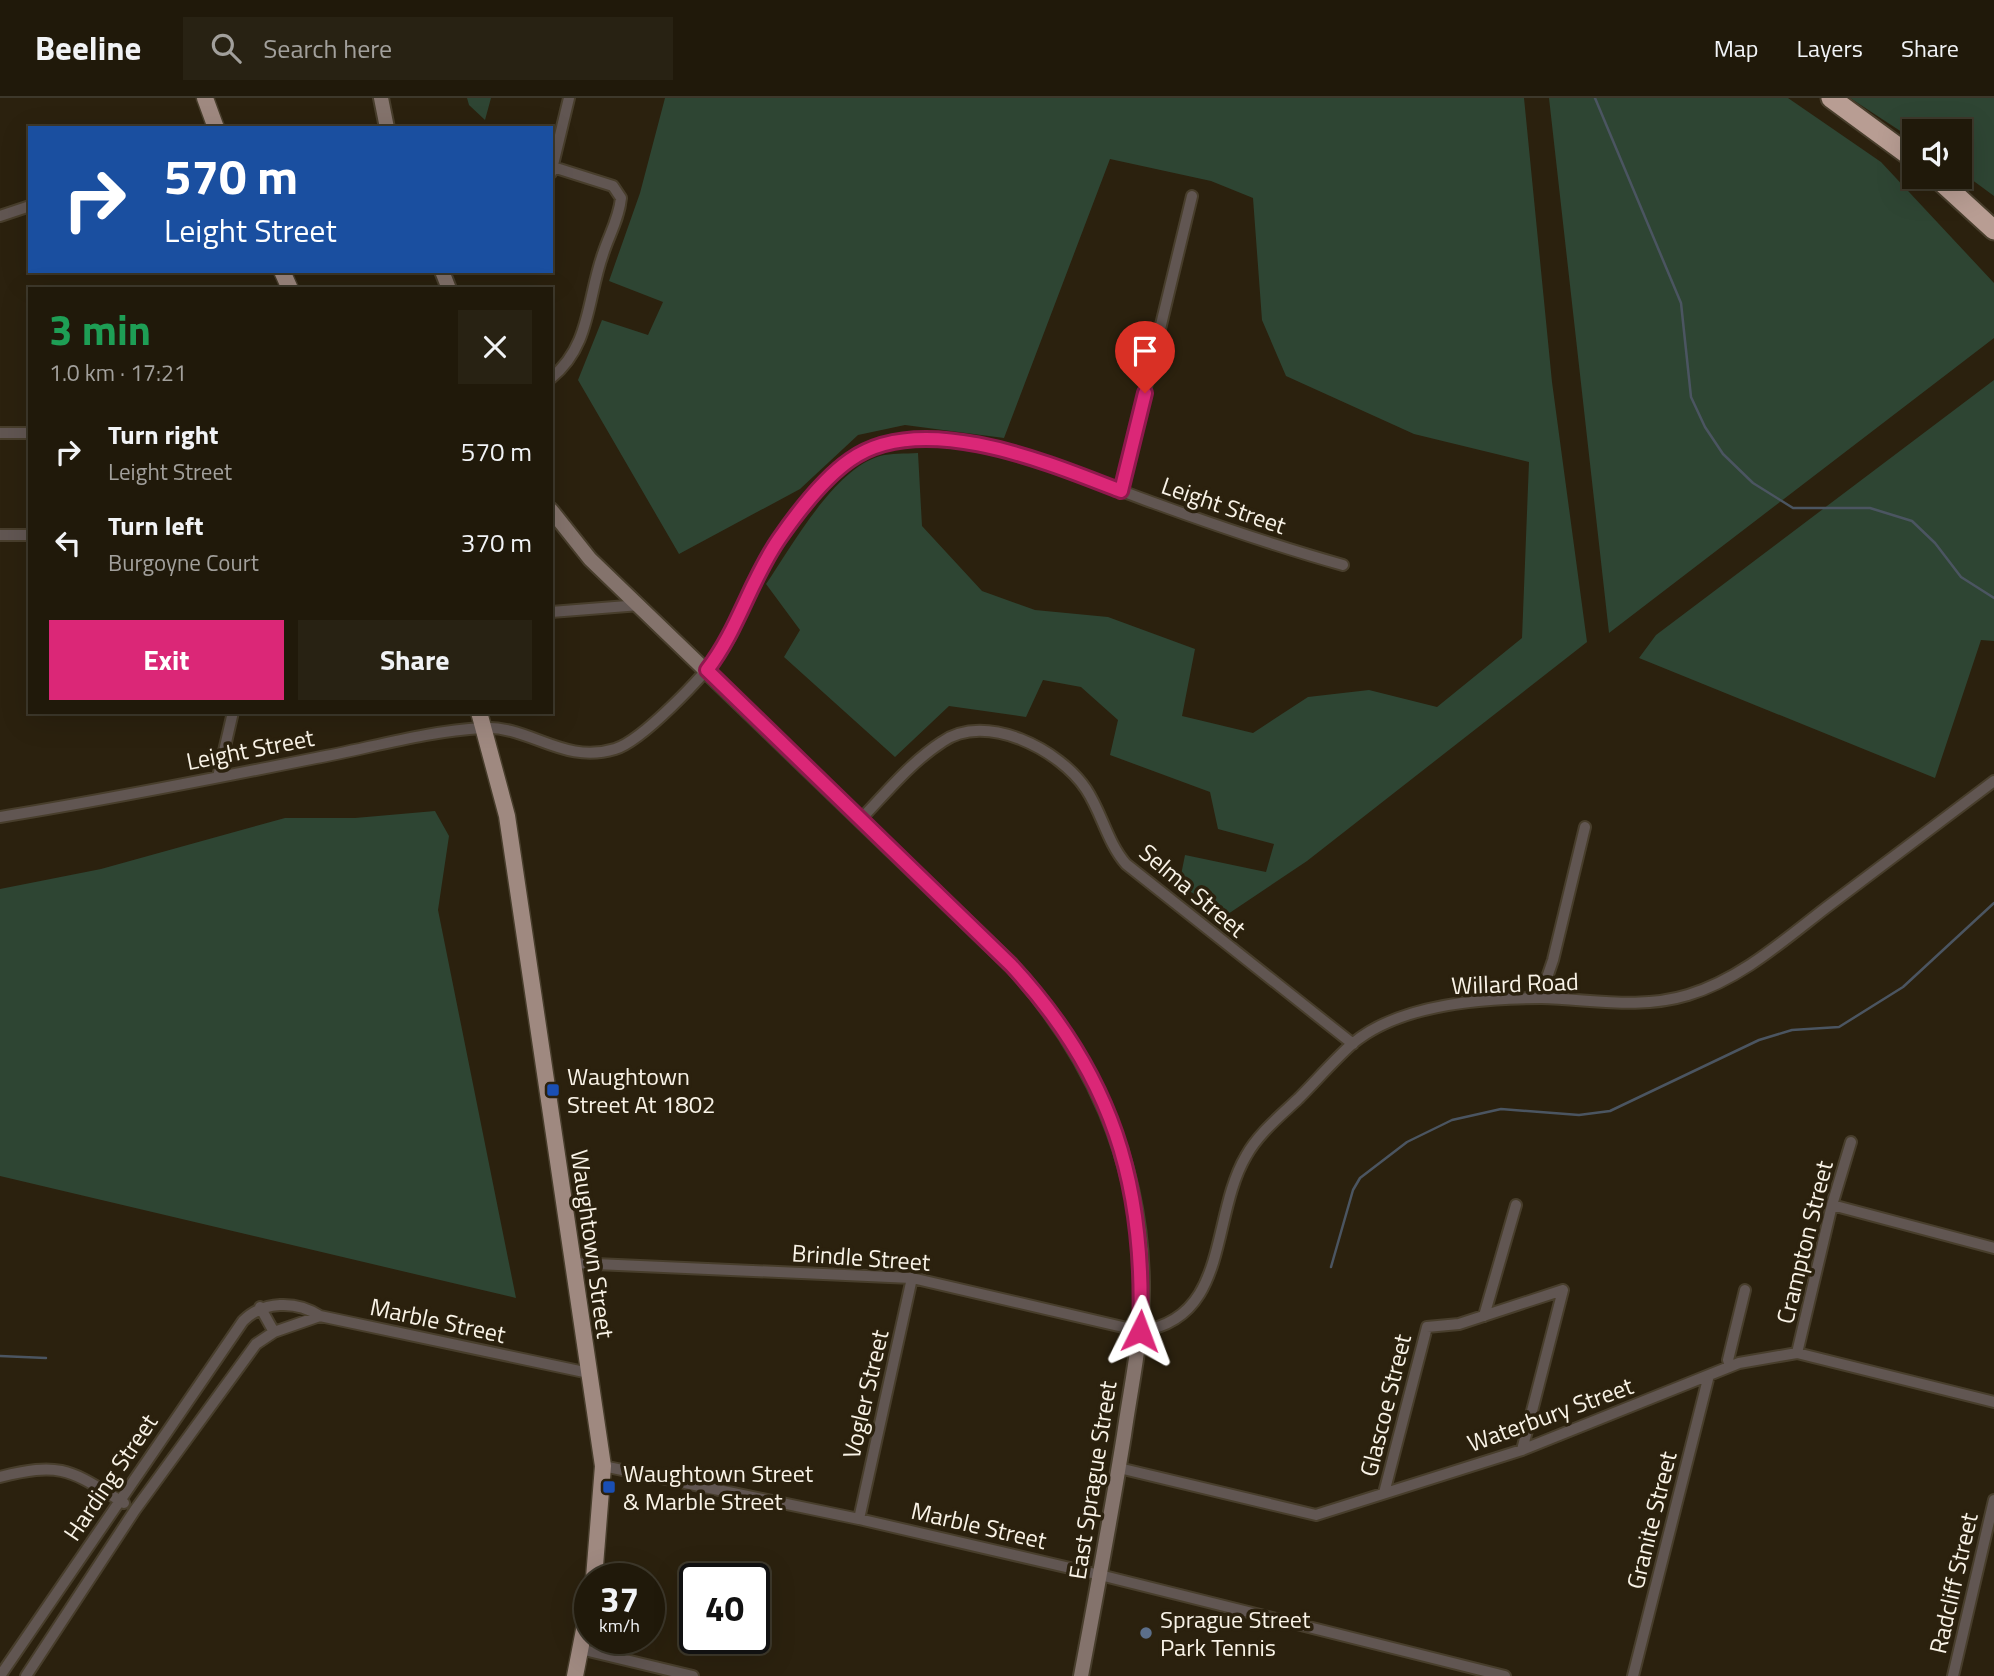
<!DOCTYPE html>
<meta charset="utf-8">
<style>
:root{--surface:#20190a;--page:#282213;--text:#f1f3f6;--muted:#a2a09c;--line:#3d382b;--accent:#db2777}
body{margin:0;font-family:"Titillium Web",sans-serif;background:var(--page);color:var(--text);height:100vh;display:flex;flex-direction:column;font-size:26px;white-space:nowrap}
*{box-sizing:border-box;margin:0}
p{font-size:23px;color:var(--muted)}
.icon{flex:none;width:38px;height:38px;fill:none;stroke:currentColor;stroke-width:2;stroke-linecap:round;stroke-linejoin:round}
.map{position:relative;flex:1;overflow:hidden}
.details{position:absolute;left:28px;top:189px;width:525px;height:427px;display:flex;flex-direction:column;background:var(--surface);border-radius:0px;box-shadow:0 7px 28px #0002,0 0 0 2px var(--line)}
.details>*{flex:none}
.guide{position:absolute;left:28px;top:28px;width:525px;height:147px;border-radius:0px;box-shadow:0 7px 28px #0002,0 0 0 2px var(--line);background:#1a4fa0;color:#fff;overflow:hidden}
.fabs{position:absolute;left:1902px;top:21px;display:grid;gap:14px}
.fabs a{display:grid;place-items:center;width:70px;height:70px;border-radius:0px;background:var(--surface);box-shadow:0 7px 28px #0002,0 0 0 2px var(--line);font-size:35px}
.speed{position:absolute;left:574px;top:1465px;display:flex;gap:14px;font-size:35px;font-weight:700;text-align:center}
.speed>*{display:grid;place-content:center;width:91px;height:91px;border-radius:50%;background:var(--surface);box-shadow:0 7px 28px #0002,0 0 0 2px var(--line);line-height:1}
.speed small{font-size:18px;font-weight:400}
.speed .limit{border:4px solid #111;border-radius:10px;background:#fff;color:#111}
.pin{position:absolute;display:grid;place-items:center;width:60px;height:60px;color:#fff;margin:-72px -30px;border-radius:50% 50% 50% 0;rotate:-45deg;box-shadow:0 0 7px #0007}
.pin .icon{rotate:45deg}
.me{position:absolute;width:77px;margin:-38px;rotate:3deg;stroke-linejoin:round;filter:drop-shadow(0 0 5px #0008)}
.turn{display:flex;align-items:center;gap:24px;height:147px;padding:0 21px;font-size:32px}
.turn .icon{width:91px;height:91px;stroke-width:2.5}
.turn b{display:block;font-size:49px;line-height:60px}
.round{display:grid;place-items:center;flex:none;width:74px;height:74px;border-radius:0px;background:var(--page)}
.summary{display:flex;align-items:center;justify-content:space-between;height:119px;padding:0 21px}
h1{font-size:42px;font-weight:700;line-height:52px;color:#1e9e55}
.cta{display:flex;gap:14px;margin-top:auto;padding:14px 21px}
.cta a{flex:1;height:80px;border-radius:0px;background:var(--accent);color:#fff;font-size:28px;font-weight:700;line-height:80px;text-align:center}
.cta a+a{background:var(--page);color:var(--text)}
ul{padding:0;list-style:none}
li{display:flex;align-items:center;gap:21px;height:91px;padding:0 21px}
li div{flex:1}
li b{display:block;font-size:26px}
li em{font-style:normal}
header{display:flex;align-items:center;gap:42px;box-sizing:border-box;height:98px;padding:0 35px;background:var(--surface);border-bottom:2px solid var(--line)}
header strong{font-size:33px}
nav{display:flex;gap:38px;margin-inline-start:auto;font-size:24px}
.search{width:490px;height:63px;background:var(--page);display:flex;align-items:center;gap:18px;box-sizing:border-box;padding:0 24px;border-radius:0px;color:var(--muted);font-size:26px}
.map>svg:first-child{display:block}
</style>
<header>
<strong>Beeline</strong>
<div class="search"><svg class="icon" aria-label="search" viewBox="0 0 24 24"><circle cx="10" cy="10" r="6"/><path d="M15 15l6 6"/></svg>Search here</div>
<nav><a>Map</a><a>Layers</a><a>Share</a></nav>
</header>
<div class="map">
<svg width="1994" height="1578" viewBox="0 0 1994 1578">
<rect width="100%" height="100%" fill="#2b210e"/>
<path fill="#2e4533" d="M467 0H491L485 22 469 7Z
M665 0H1524L1552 284 1587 544 1307 763 1228 816 1179 787 1185 757 1266 774 1274 746 1218 731 1210 694 1110 657 1118 622 1081 589 1043 582 1026 619 949 608 895 659 784 559 800 532 766 486C792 448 834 371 880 358 891 355 905 356 918 355L922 428 982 493 1035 512 1108 519 1195 551 1182 618 1253 635 1308 599 1369 592 1437 609 1522 540 1529 364 1414 336 1286 278 1262 222 1253 100 1211 83 1110 61 1004 340 905 327 858 337 800 391 679 456 578 282 602 222 648 237 663 204 609 183 640 95Z
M1549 0H1788L1881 64 1994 185V240L1609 535Z
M1850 0H1994V98L1960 73V33H1914V42Z
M1994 282V543L1981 542 1935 680 1639 560 1656 537Z
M435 713 449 738 438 812 516 1200 0 1078V791L101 771 285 720H355Z"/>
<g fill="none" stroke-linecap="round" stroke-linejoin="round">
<path stroke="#4b5561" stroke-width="2.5" d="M1595 0 1681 205 1691 299 1705 329 1723 356 1753 385 1793 410H1870L1912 423 1935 445 1961 479 1994 500
M1331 1169 1353 1092 1360 1080 1407 1044 1452 1022 1501 1011 1579 1017 1610 1013 1759 942 1792 932 1839 929 1903 889 1994 805
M0 1258 46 1260"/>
<defs>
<path id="street" d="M551 75 569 0
M0 118 30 108
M551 280C591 248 587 200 603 156 609 137 619 121 621 100L613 88 553 69
M0 335H30
M1121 393 1192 98
M0 437H30
M551 514 640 507
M218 679 233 614
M0 719C106 702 211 681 316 660 370 650 427 633 482 630 530 627 563 667 615 651 642 643 704 578 721 553 732 539 738 522 744 505 762 457 829 359 881 347 974 325 1069 375 1154 405 1217 428 1279 449 1343 467
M861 721C886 695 911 664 942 644 986 613 1060 652 1086 691 1102 715 1107 744 1126 766L1353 946
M1540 900 1553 862 1585 729
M1832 1107 1994 1150
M573 1165 912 1180 1140 1233C1230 1221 1210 1119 1246 1058 1258 1036 1280 1018 1298 1001 1316 983 1333 963 1352 946 1399 906 1481 900 1541 900 1591 901 1639 912 1688 897 1741 881 1784 842 1827 809 1883 767 1938 725 1994 683
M260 1209 274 1234
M1484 1218 1516 1107
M1797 1255 1832 1107 1851 1044
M1730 1268 1728 1262 1745 1192
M1522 1352 1563 1192
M603 1368 859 1421 1100 1477 1505 1578
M1119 1370 1316 1417 1522 1352 1739 1265 1797 1255 1994 1304
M0 1379C63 1363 71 1373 124 1405
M1384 1395 1427 1229 1459 1226 1563 1192
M859 1421 912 1180
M580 1551 693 1578
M0 1578 243 1223C263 1203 296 1202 320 1218L589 1275
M26 1578 135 1412 256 1246 274 1234 320 1218
M1633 1578 1709 1277
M1953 1578 1994 1402"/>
<path id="secondary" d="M381 0 387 30
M442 173 449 191
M551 412 590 461 1011 867C1092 955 1140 1063 1142 1184 1143 1235 1131 1287 1124 1337 1111 1418 1096 1498 1081 1578"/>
<path id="primary" d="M205 0 216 30
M282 173 290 191
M479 614 507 718 603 1368 594 1480
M575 1578 590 1501"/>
<path id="highway" d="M1831 0 1914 61
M1936 79 1994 132"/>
</defs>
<use href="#street" stroke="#483e2c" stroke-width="14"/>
<use href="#secondary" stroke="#483e2c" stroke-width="18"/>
<use href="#primary" stroke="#483e2c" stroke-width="19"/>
<use href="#highway" stroke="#483e2c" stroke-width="23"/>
<use href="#street" stroke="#615652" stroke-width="10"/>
<use href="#secondary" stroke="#84736c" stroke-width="14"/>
<use href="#primary" stroke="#9f8980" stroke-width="16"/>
<use href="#highway" stroke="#b89d93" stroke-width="19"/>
</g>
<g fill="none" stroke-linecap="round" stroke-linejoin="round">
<defs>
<path id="route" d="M1140 1233C1146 1086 1112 976 1011 867L707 572C738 532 750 483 779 441 797 415 823 381 850 362 921 311 1049 365 1121 393L1145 295"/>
</defs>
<use href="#route" stroke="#8e194d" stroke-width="18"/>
<use href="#route" stroke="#db2777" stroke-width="12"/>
</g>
<g fill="#1a4fb4" stroke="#2b210e" stroke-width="2.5">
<rect x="546" y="985" width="14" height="14" rx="3.5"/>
<rect x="602" y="1382" width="14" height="14" rx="3.5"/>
</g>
<circle fill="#5c6f8a" stroke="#2b210e" stroke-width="2.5" cx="1146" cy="1535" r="7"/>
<g text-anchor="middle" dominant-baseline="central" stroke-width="7" stroke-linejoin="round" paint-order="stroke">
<g font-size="24" fill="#f9f3e7" stroke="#2b210e">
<text transform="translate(1224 407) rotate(19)">Leight Street</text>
<text transform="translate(250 651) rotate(-11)">Leight Street</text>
<text transform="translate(1193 792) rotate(40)">Selma Street</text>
<text transform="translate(1515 885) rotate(-2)">Willard Road</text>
<text transform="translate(1804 1144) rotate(-76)">Crampton Street</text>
<text transform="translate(593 1146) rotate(82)">Waughtown Street</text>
<text transform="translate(861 1159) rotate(4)">Brindle Street</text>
<text transform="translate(438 1222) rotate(12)">Marble Street</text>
<text transform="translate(865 1296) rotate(-77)">Vogler Street</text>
<text transform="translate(1385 1307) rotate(-76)">Glascoe Street</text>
<text transform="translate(1550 1316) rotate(-20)">Waterbury Street</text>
<text transform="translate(110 1379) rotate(-56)">Harding Street</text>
<text transform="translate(1092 1382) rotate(-81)">East Sprague Street</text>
<text transform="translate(1651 1422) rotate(-76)">Granite Street</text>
<text transform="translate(979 1427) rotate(13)">Marble Street</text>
<text transform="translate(1953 1485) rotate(-77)">Radcliff Street</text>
</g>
<g font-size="24" fill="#f9f3e7" stroke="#2b210e" text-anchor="start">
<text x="567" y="978">Waughtown<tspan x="567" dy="28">Street At 1802</tspan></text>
<text x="623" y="1375">Waughtown Street<tspan x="623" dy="28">&amp; Marble Street</tspan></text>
<text x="1160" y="1521">Sprague Street<tspan x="1160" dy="28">Park Tennis</tspan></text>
</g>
</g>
</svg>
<div class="fabs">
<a><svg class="icon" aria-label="sound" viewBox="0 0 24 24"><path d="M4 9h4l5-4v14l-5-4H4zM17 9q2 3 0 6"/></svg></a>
</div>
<div class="speed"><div>37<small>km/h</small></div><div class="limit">40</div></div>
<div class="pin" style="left:1145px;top:295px;background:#d93025"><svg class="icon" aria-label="arrive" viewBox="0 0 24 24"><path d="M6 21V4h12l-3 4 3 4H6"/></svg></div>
<svg class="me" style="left:1140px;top:1233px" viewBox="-20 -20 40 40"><path d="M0-17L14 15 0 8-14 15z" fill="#db2777" stroke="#fff" stroke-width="4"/></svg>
<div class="guide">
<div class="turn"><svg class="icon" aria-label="right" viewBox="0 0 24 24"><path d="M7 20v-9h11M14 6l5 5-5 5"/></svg><div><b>570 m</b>Leight Street</div></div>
</div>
<section class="details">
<div class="summary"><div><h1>3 min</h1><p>1.0 km · 17:21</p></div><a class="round"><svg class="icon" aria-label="close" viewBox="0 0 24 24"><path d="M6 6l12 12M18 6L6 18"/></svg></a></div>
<ul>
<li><svg class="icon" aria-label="right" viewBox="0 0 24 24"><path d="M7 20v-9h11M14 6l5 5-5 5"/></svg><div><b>Turn right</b><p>Leight Street</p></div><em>570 m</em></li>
<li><svg class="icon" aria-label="left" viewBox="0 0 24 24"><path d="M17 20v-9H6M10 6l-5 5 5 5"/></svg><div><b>Turn left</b><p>Burgoyne Court</p></div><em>370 m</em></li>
</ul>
<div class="cta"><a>Exit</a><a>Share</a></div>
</section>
</div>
